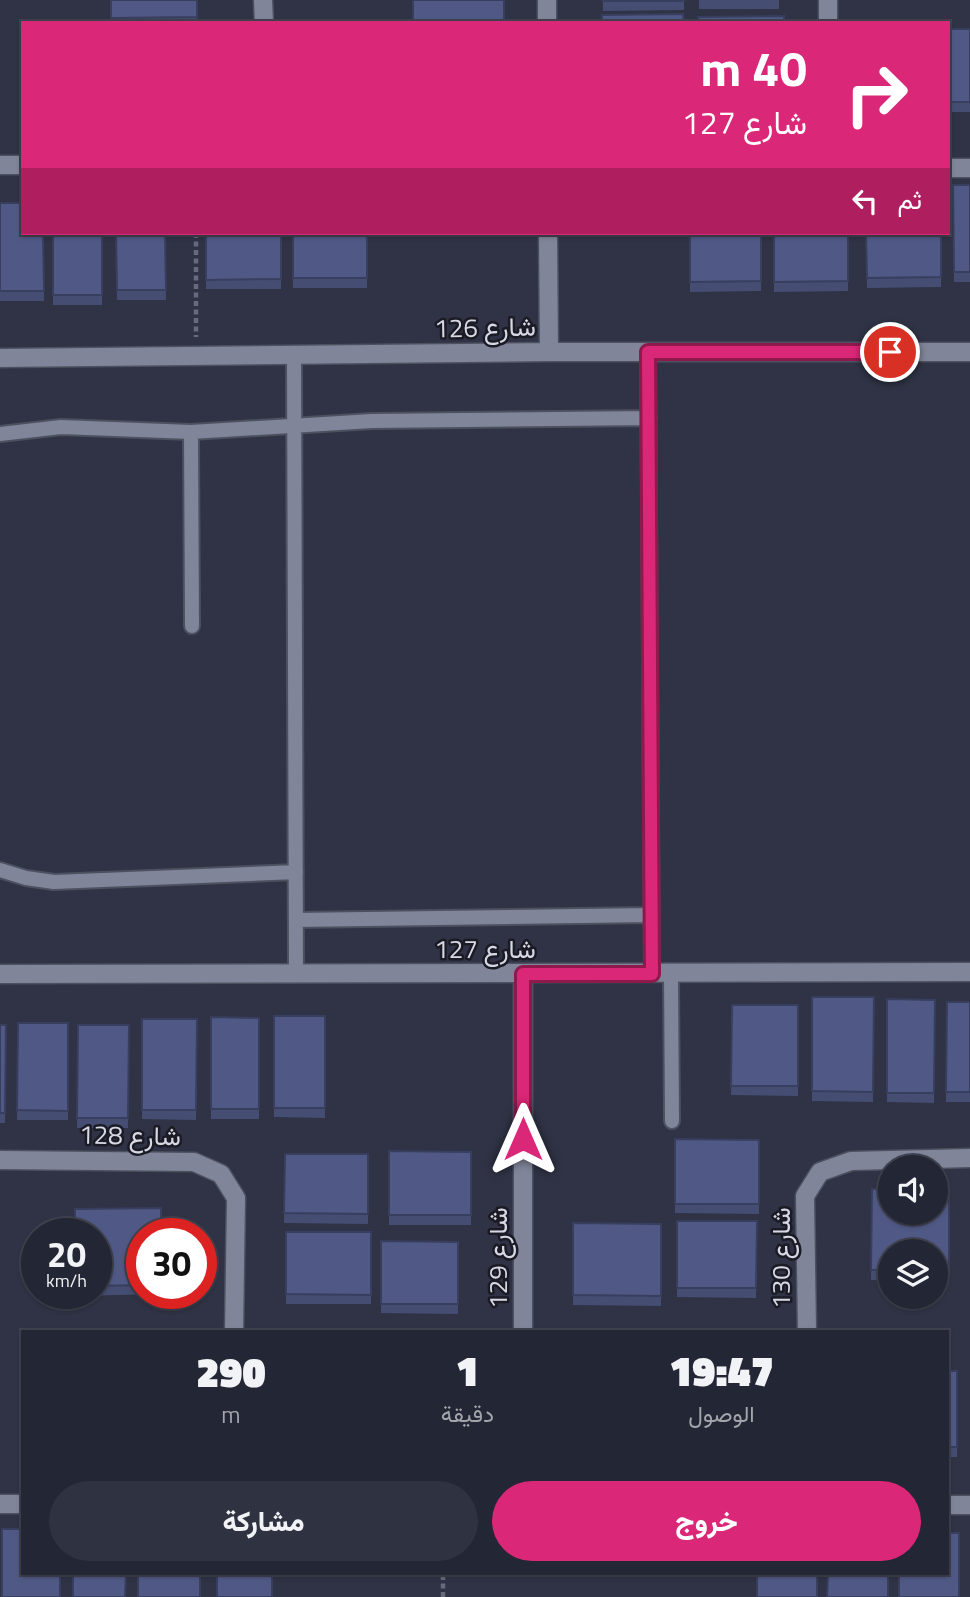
<!DOCTYPE html>
<html lang="ar">
<meta charset="utf-8">
<style>
:root{--surface:#232634;--page:#2f3240;--text:#f1f3f6;--muted:#a3a5ac;--line:#40434f;--accent:#db2777}
body{margin:0;font-family:"Titillium Web",Vazirmatn,sans-serif;background:var(--page);color:var(--text);direction:rtl;height:100vh;display:flex;flex-direction:column;font-size:26px;white-space:nowrap}
*{box-sizing:border-box;margin:0}
p{font-size:23px;color:var(--muted)}
.icon{flex:none;width:38px;height:38px;fill:none;stroke:currentColor;stroke-width:2;stroke-linecap:round;stroke-linejoin:round}
.map{position:relative;flex:1;overflow:hidden;direction:ltr}
.details{position:absolute;left:21px;top:1330px;width:928px;height:245px;display:flex;flex-direction:column;background:var(--surface);border-radius:0px;box-shadow:0 2px 5px #0004,0 0 0 2px var(--line);direction:rtl}
.details>*{flex:none}
.guide{position:absolute;left:21px;top:21px;width:929px;height:214px;border-radius:0px;box-shadow:0 2px 5px #0004,0 0 0 2px var(--line);direction:rtl;background:#db2777;color:#fff;overflow:hidden}
.fabs{position:absolute;left:878px;top:1155px;display:grid;gap:14px}
.fabs a{display:grid;place-items:center;width:70px;height:70px;border-radius:50%;background:var(--surface);box-shadow:0 2px 5px #0004,0 0 0 2px var(--line);font-size:35px}
.speed{position:absolute;left:21px;top:1218px;display:flex;gap:14px;font-size:35px;font-weight:700;text-align:center}
.speed>*{display:grid;place-content:center;width:91px;height:91px;border-radius:50%;background:var(--surface);box-shadow:0 2px 5px #0004,0 0 0 2px var(--line);line-height:1}
.speed small{font-size:18px;font-weight:400}
.speed .limit{border:10px solid #d22;background:#fff;color:#111}
.pin{position:absolute;display:grid;place-items:center;width:60px;height:60px;color:#fff;margin:-30px;border:4px solid #fff;border-radius:50%;box-shadow:0 2px 7px #0007}
.me{position:absolute;width:77px;margin:-38px;rotate:0deg;stroke-linejoin:round;filter:drop-shadow(0 0 5px #0008)}
.turn{display:flex;align-items:center;gap:24px;height:147px;padding:0 28px;font-size:32px}
.turn .icon{width:91px;height:91px;stroke-width:2.5}
.turn b{display:block;font-size:49px;line-height:60px}
.then{display:flex;align-items:center;height:66px;padding:0 28px;background:#0003;gap:14px;font-size:26px}
.eta{display:flex;justify-content:space-evenly;align-items:center;height:119px;text-align:center}
.eta b{font-size:42px;font-weight:800;line-height:49px}
.primary-button{display:flex;gap:14px;margin-top:auto;padding:14px 28px}
.primary-button a{flex:1;height:80px;border-radius:42px;background:var(--accent);color:#fff;font-size:28px;font-weight:800;line-height:80px;text-align:center}
.primary-button a+a{background:var(--page);color:var(--text)}
.map>svg:first-child{display:block}
</style>
<div class="map">
<svg width="970" height="1597" viewBox="0 0 970 1597">
<rect width="100%" height="100%" fill="#2f3345"/>
<g fill="none" stroke-linecap="round" stroke-linejoin="round">
<defs>
<path id="lane" d="M648 352 652 974
M294 355 296 973
M191 432 192 626
M0 434 61 427 191 432 372 421 649 418
M0 870 26 878 54 882 296 872
M296 920 652 915
M671 974 672 1121"/>
<path id="street" d="M263 0 264 23
M547 0V23
M828 0V23
M0 165H23
M948 168H970
M548 233 549 352
M0 358 549 352H970
M0 974 970 972
M0 1160 194 1162 221 1174 236 1198 234 1332
M523 1332V974
M807 1332 805 1196 820 1172 851 1161 970 1158
M0 1504H23
M947 1505H970"/>
</defs>
<use href="#lane" stroke="#4c505f" stroke-width="18"/>
<use href="#street" stroke="#4c505f" stroke-width="21"/>
<path stroke="#676a7a" stroke-width="4.5" stroke-dasharray="5 3.5" stroke-linecap="butt" d="M196 233V337
M443 1597V1573"/>
<use href="#lane" stroke="#80859a" stroke-width="14"/>
<use href="#street" stroke="#80859a" stroke-width="18"/>
</g>
<path fill="#454d72" d="M111 0H197V23H111Z
M603 0H684V10L603 11Z
M699 0H779V9H699Z
M948 29H970V112H948Z
M953 185H970V282H954Z
M0 203 43 233 44 301H0Z
M53 233H102V305H53Z
M116 233H165L166 300H117Z
M206 233H281V289H206Z
M292 233H367V288H293Z
M690 233H761V291L690 292Z
M774 233H848V291L774 292Z
M866 233H941V287L867 288Z
M812 997H874L873 1102 812 1101Z
M887 999 935 1000 934 1103 887 1102Z
M947 1002H970V1102H946Z
M732 1005H798V1096L731 1095Z
M274 1016H325V1118L274 1117Z
M211 1017 259 1018V1119H211Z
M142 1019H197L196 1120 142 1119Z
M18 1023H68V1120H17Z
M0 1025H6L5 1123H0Z
M78 1025H129L128 1128H77Z
M675 1139 759 1140V1214L675 1213Z
M389 1151 471 1152V1225H389Z
M285 1154H368V1224L284 1223Z
M872 1189H949V1280H936V1251H891V1280H871Z
M677 1221H757L756 1298 677 1297Z
M573 1223 661 1224V1306L573 1305Z
M286 1232H371V1304H286Z
M96 1234H142V1293H162V1294L77 1296 76 1293H96Z
M381 1241 458 1242V1314L381 1313Z
M947 1371H957V1457H947Z"/>
<path fill="#505985" stroke="#383e5d" stroke-width="2" d="M111 0H197V17L111 18Z
M413 0H504V23H413Z
M603 0H684V1H603Z
M683 14 684 23H602V15Z
M784 16V23H699L698 17Z
M948 29H970V102H948Z
M953 185H970V272H954Z
M0 203H23V233H43L44 291H0Z
M53 233H102V295H53Z
M116 233H165L166 290H117Z
M206 233H281V279L206 280Z
M293 233H367V278H293Z
M690 233H761V281L690 282Z
M774 233H848V281L774 282Z
M866 233H941V277L867 278Z
M812 997H874L873 1092 812 1091Z
M887 999 935 1000 934 1093H887Z
M947 1002H970V1092H946Z
M732 1005H798V1086H731Z
M274 1016H325V1108H274Z
M211 1017 259 1018V1109H211Z
M142 1019H197L196 1110H142Z
M18 1023H68V1111L17 1110Z
M0 1025H6L5 1113H0Z
M78 1025H129L128 1118H77Z
M675 1139 759 1140V1204H675Z
M389 1151 471 1152V1215H389Z
M285 1154H368V1214L284 1213Z
M872 1189H891V1213H936V1189H949V1270H936V1251H891V1270H871Z
M161 1208V1234H142V1285L96 1286V1234H75V1209Z
M677 1221H757L756 1288H677Z
M573 1223 661 1224V1296L573 1295Z
M286 1232H371V1295L286 1294Z
M381 1241 458 1242V1304H381Z
M947 1371H957V1447H947Z
M2 1529H23V1573H60V1597H2Z
M947 1533H959V1597H899V1573H947Z
M73 1573H126L125 1597H73Z
M138 1573H200V1597H138Z
M217 1573H272V1597H217Z
M757 1573H817V1597H757Z
M828 1573H888V1597H827Z"/>
<g fill="none" stroke-linecap="round" stroke-linejoin="round">
<defs>
<path id="route" d="M523 1139V974H652L648 352H890"/>
</defs>
<use href="#route" stroke="#8e194d" stroke-width="18"/>
<use href="#route" stroke="#db2777" stroke-width="12"/>
</g>
<g text-anchor="middle" dominant-baseline="central" stroke-width="5" stroke-linejoin="round" paint-order="stroke">
<g font-size="26" fill="#d6d9e5" stroke="#1a1b24">
<text transform="translate(485 327) rotate(-1)">شارع 126</text>
<text x="485" y="948">شارع 127</text>
<text transform="translate(130 1135) rotate(1)">شارع 128</text>
<text transform="translate(497 1258) rotate(-90)">شارع 129</text>
<text transform="translate(780 1258) rotate(-90)">شارع 130</text>
</g>
</g>
</svg>
<div class="fabs">
<a><svg class="icon" aria-label="sound" viewBox="0 0 24 24"><path d="M4 9h4l5-4v14l-5-4H4zM17 9q2 3 0 6"/></svg></a>
<a><svg class="icon" aria-label="layers" viewBox="0 0 24 24"><path d="M12 4l9 5-9 5-9-5zM3 14l9 5 9-5"/></svg></a>
</div>
<div class="speed"><div>20<small>km/h</small></div><div class="limit">30</div></div>
<div class="pin" style="left:890px;top:352px;background:#d93025"><svg class="icon" aria-label="arrive" viewBox="0 0 24 24"><path d="M6 21V4h12l-3 4 3 4H6"/></svg></div>
<svg class="me" style="left:523px;top:1139px" viewBox="-20 -20 40 40"><path d="M0-17L14 15 0 8-14 15z" fill="#db2777" stroke="#fff" stroke-width="4"/></svg>
<div class="guide">
<div class="turn"><svg class="icon" aria-label="right" viewBox="0 0 24 24"><path d="M7 20v-9h11M14 6l5 5-5 5"/></svg><div><b>40 m</b>شارع 127</div></div>
<div class="then">ثم<svg class="icon" aria-label="left" viewBox="0 0 24 24"><path d="M17 20v-9H6M10 6l-5 5 5 5"/></svg></div>
</div>
<section class="details">
<div class="eta">
<div><b>19:47</b><p>الوصول</p></div>
<div><b>1</b><p>دقيقة</p></div>
<div><b>290</b><p>m</p></div>
</div>
<div class="primary-button"><a>خروج</a><a>مشاركة</a></div>
</section>
</div>
